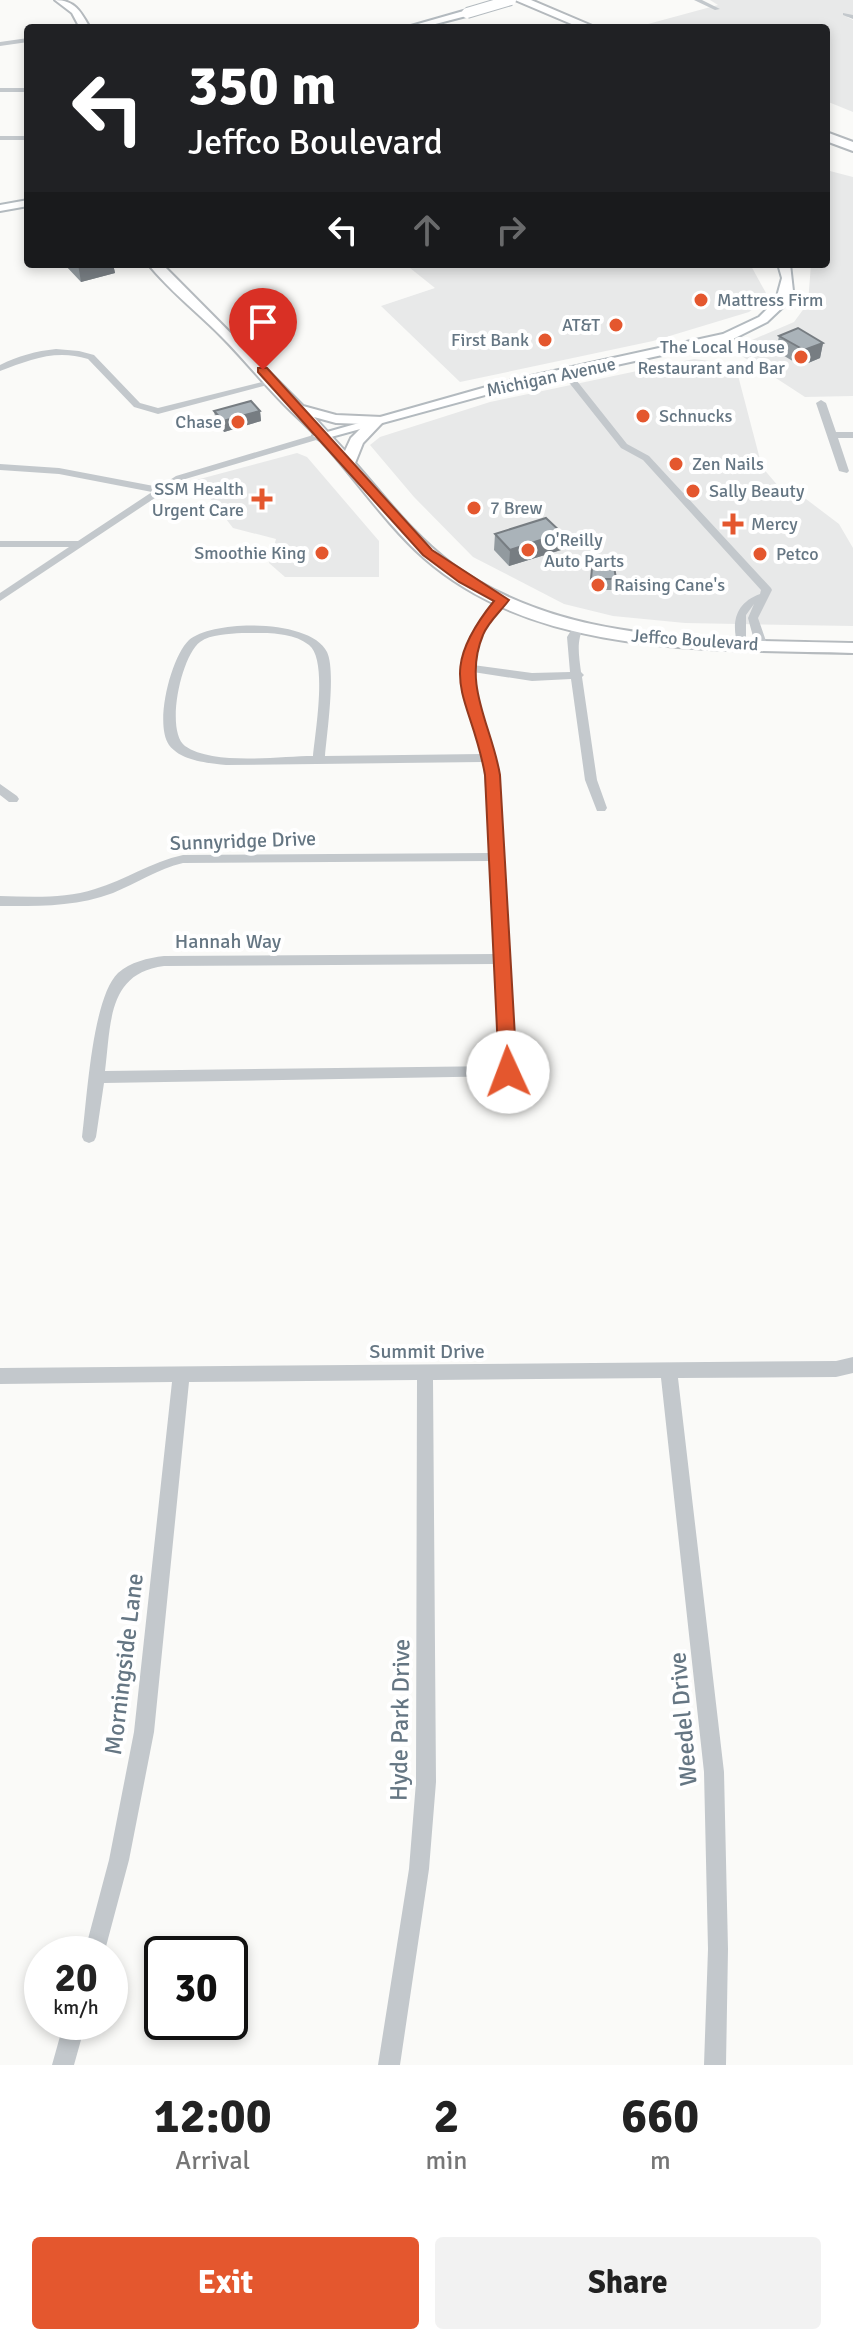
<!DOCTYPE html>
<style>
:root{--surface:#fff;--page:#f2f2f2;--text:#222;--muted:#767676;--accent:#e4572e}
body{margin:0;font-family:Signika,sans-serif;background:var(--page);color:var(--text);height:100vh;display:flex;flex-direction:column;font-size:30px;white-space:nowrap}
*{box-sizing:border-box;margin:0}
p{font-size:26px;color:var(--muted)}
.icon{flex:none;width:44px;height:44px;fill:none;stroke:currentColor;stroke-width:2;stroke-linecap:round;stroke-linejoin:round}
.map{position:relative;height:2065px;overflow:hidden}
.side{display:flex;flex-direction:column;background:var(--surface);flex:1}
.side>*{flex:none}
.top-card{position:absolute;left:24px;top:24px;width:806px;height:244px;border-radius:8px;box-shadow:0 4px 12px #0003;background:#202124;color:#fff;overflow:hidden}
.speed{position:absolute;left:24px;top:1936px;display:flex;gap:16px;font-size:40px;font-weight:700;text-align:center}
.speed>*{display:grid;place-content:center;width:104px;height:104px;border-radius:50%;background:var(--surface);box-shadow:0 4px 12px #0003;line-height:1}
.speed small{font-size:20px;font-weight:400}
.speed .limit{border:4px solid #111;border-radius:12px;background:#fff;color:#111}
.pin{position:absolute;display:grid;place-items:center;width:68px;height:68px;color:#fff;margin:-82px -34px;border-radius:50% 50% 50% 0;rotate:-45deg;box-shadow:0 0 8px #0007}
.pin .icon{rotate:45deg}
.me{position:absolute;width:88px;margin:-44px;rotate:358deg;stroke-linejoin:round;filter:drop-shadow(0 0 6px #0008)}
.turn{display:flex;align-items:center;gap:28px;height:168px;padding:0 32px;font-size:36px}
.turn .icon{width:104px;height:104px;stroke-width:2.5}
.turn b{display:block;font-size:56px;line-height:68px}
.lanes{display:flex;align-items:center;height:76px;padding:0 32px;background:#0003;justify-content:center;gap:40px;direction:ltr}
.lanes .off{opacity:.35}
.eta{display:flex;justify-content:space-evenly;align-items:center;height:136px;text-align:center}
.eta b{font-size:48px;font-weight:700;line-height:56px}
.action{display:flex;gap:16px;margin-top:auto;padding:16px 32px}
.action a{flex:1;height:92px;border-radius:8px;background:var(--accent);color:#fff;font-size:32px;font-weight:700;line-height:92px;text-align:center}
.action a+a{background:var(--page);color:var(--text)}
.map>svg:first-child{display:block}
</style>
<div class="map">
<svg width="853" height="2065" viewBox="0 0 853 2065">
<rect width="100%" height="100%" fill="#fafaf8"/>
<path fill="#e8e9e9" d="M710 0H853V15L847 17 853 20V112L826 101V28H658L648 24 718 5Z
M826 170 853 177V396L805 397 731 349 794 322 808 303 811 264H826Z
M405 264H750L766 293 762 302 749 312 653 341 460 382 381 306 435 288Z
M694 359 735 364 762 467 779 487 806 499 839 524 853 548V626L685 623 613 616 564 604 473 557 414 497 370 445 380 437 490 402Z
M297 453 307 457 379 541V577H285L269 563 276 539 233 528 196 480Z"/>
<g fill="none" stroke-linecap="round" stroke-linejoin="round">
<defs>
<path id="secondary" d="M467 10 470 15 420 28H404Z
M28 200V206L0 211V205Z
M778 264H790L793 291 786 304 767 322 731 340 511 388 320 440 313 436 504 382 723 334 759 317 776 300 782 278Z"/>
<path id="primary" d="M55 0C75 0 81 12 90 28H80L72 13Z
M148 264H162L303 406 336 415 382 417V423L363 443 355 463C386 498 414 536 452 564 565 647 720 639 853 643V653C712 649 538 658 424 558 376 515 343 458 295 415 270 392 246 361 221 336 197 312 169 290 148 264ZM314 417 336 423 365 424 351 438 345 451Z"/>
<path id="highway" d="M515 0H531L597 28H581Z
M826 132 853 142V151L826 141Z"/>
</defs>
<use href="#secondary" stroke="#b3babf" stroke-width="4"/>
<use href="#primary" stroke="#b5babe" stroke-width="4"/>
<use href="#highway" stroke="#b4b9bd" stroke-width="4"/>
<path fill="#c3c8cc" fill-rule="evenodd" d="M694 0H702L720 9 715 10Z
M843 13 853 15V19L843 15Z
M28 38V42L0 46V42Z
M0 88H28V92H0Z
M0 136H28V140H0Z
M56 349 79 351 94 355 140 403 158 408 274 379 279 382 158 414 134 407 88 359C55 349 30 360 0 371V365C18 356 36 351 56 349Z
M563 371H569L627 444 649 456 771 588 772 590 758 618 767 644 765 646H757L755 644 748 618 754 604 746 615V646H738C731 623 735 603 760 594L761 590 643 460 621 448 563 375Z
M821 400 826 403 836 432H853V438H838L849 471 847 473 839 471 816 403Z
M320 433 325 436 323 438 182 480 0 601V593L69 547H0V541H78L152 492 59 474 0 470V464L59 468 159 487 176 476Z
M502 597 507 600C490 621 476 636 473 665L532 673 570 672 567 637 575 624H583L584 626C576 642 579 655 581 672L584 675 582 677 597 780 607 808 605 811H597L585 780 571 679 532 681 473 672C476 707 491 742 498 775L515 1072 513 1076 104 1083 96 1137 94 1141 89 1143 84 1141 82 1137C87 1100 92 998 118 973 130 962 148 958 164 956L495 954 490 861 183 863C158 869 137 883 113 893 76 907 39 906 0 906V896C31 897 64 899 95 889 125 880 151 862 183 855L490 853 483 762 226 765C208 763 181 761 169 745 154 724 171 657 189 640 214 619 311 619 327 652 336 671 327 732 325 756L482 754C464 683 441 659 498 598ZM242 633C263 633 292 631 309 645 328 660 315 733 313 756 279 756 214 766 185 746 165 731 181 656 200 642 211 634 229 634 242 633ZM495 964 501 1066 105 1071C111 1025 107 973 164 966Z
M0 784 17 796 19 799 17 802H9L0 795Z
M853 1357V1373L836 1377 678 1378 724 1772 728 1949 726 2065H704L708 1949 704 1772 661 1378 433 1380 436 1782 429 1869 400 2065H378L409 1869 416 1782 417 1380 189 1382 154 1732 129 1860 104 1954H84L109 1860 134 1732 172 1382 0 1384V1368L836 1361Z
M64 2022H86L74 2065H52Z"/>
<use href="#secondary" fill="#fff" fill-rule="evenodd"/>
<use href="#primary" fill="#fff" fill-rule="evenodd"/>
<use href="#highway" fill="#fff" fill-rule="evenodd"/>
<defs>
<path id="secondary-bridge" d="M467 13 511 0"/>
</defs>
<use href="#secondary-bridge" stroke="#b3babf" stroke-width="12" stroke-linecap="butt"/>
<use href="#secondary-bridge" stroke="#fff" stroke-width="10"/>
</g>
<path fill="#929a9f" d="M64 264H113L115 273 81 282Z
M779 336 823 343 820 358 801 366 776 351Z
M214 411H260L261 421 224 432 216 422Z
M562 533 561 550 509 566 494 550 495 534Z
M592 568 616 579 615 590H590Z"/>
<path fill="#777d82" d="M78 264H113L115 273 81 282Z
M823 343 820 358 801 366 804 350Z
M260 411 261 421 224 432 223 421Z
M562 533 561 550 509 566 510 550Z"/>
<path fill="#aab3b9" stroke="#777d82" stroke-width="2" d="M798 328 823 343 804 350 779 336Z
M251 401 260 411 223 421 214 411Z
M546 518 562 533 510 550 495 534Z
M614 566 616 579H591L592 568Z"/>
<path fill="#e4572e" stroke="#94391e" stroke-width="2" d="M258 368H267L432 550 509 600C501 611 488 622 483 635 462 685 492 726 500 775L517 1072 515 1077 508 1080 499 1072 485 775C471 694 432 678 494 601L459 582 423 555 258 372Z"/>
<g fill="#e4572e" stroke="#fff" stroke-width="3">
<circle cx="701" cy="300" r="8"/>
<circle cx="616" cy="325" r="8"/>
<circle cx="545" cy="340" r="8"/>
<circle cx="801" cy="357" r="8"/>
<circle cx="643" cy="416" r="8"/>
<circle cx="238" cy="422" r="8"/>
<circle cx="676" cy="464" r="8"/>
<circle cx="693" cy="491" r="8"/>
<path d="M258 487h8v8h8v8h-8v8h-8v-8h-8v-8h8z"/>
<circle cx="474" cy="508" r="8"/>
<path d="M729 512h8v8h8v8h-8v8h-8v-8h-8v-8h8z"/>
<circle cx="528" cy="550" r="8"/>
<circle cx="322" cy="553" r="8"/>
<circle cx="760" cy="554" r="8"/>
<circle cx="598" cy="585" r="8"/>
</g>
<g text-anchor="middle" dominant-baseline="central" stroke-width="8" stroke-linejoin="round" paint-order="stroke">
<g font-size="18" fill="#657683" stroke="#fff" text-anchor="start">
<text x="717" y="300">Mattress Firm</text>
<text x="600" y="325" text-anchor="end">AT&amp;T</text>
<text x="529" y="340" text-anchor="end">First Bank</text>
<text x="785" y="347" text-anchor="end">The Local House<tspan x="785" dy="21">Restaurant and Bar</tspan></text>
<text x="659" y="416">Schnucks</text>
<text x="222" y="422" text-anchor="end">Chase</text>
<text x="692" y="464">Zen Nails</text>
<text x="244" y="489" text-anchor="end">SSM Health<tspan x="244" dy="21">Urgent Care</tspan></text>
<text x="709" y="491">Sally Beauty</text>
<text x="490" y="508">7 Brew</text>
<text x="751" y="524">Mercy</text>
<text x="544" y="540">O'Reilly<tspan x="544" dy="21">Auto Parts</tspan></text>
<text x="306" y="553" text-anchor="end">Smoothie King</text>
<text x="776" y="554">Petco</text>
<text x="614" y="585">Raising Cane's</text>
</g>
<g font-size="18" fill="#657683" stroke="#fff">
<text transform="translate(551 377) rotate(-12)">Michigan Avenue</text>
<text transform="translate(695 640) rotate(4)">Jeffco Boulevard</text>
</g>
<g font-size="20" fill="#657683" stroke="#fff">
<text transform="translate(243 841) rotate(-2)">Sunnyridge Drive</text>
<text x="228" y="941">Hannah Way</text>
<text x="427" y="1351">Summit Drive</text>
</g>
<g font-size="24" fill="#657683" stroke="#fff">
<text transform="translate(124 1664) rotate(-83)">Morningside Lane</text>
<text transform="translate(683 1719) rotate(-95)">Weedel Drive</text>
<text transform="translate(400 1720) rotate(-89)">Hyde Park Drive</text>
</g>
</g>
</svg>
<div class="speed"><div>20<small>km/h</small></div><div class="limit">30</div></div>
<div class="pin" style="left:263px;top:370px;background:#d93025"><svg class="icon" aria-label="arrive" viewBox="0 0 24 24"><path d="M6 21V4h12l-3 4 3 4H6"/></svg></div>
<svg class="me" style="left:508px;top:1072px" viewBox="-20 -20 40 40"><circle r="19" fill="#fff"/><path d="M0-13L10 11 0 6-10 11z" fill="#e4572e"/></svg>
<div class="top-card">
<div class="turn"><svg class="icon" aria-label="left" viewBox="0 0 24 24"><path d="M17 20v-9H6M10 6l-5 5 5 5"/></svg><div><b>350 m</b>Jeffco Boulevard</div></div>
<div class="lanes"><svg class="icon" aria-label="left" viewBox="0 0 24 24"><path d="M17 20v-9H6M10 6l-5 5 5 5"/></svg><svg class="icon off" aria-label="ahead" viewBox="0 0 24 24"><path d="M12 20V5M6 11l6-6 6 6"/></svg><svg class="icon off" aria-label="right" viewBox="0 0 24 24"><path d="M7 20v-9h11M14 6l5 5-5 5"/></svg></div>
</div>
</div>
<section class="side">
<div class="eta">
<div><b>12:00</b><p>Arrival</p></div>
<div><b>2</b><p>min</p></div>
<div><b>660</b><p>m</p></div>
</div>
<div class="action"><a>Exit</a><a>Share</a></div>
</section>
